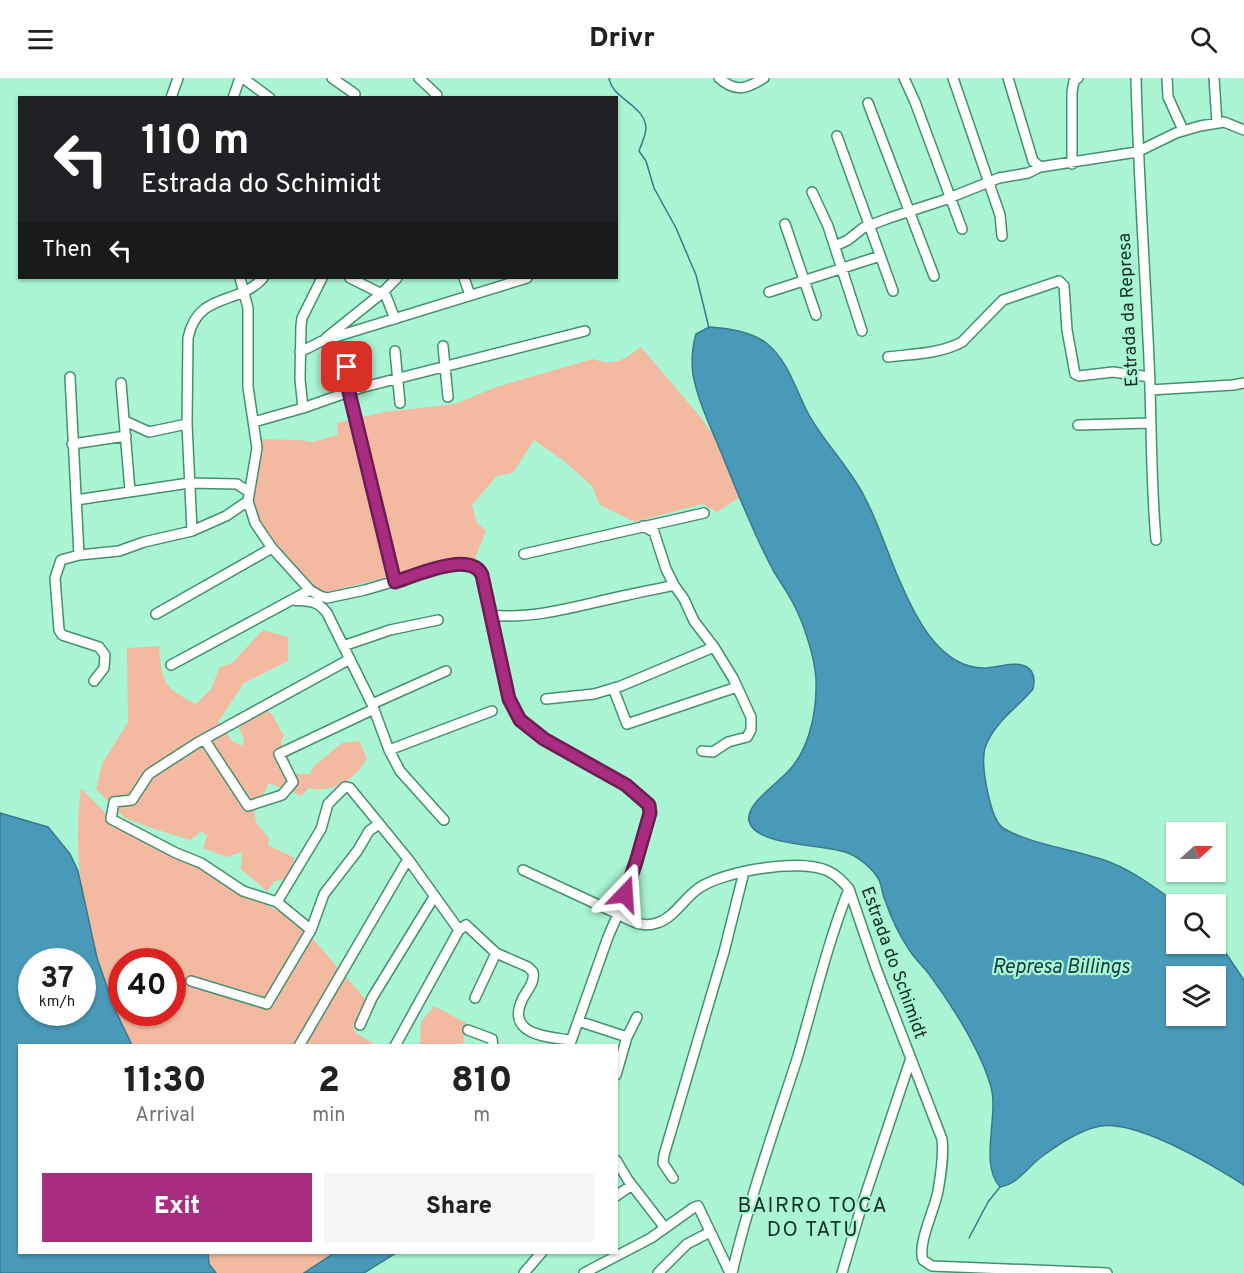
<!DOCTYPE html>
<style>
:root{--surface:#fff;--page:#f6f6f6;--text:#202124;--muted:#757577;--accent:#a82c7f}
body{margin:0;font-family:Overpass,sans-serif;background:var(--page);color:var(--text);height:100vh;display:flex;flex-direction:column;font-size:22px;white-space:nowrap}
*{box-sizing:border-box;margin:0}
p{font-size:20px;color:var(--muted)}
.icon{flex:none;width:33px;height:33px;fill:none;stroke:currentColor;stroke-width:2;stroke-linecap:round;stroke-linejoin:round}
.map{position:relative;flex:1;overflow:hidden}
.panel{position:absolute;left:18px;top:966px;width:600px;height:210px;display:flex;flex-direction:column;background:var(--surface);border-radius:0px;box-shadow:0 2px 4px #0004}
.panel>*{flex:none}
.banner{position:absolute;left:18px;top:18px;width:600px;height:183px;border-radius:0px;box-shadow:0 2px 4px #0004;background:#202124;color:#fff;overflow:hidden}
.needle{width:39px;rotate:69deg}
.buttons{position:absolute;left:1166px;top:744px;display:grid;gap:12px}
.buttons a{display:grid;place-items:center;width:60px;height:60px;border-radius:0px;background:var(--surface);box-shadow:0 2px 4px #0004;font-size:30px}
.speed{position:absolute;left:18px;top:870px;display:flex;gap:12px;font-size:30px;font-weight:700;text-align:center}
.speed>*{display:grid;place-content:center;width:78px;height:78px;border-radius:50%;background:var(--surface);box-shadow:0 2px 4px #0004;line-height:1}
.speed small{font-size:15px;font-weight:400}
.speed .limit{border:9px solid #d22;background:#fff;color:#111}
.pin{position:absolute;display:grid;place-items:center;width:51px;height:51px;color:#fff;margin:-26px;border-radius:12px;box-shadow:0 3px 9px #0006}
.me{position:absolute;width:66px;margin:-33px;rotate:20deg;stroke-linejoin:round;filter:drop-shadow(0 0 4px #0008)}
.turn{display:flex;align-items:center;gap:21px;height:126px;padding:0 24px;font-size:27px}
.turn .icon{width:78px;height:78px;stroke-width:2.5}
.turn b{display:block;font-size:42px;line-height:51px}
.then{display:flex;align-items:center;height:57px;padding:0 24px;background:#0003;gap:12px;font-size:22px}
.eta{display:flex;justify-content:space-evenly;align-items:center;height:102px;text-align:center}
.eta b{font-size:36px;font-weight:800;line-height:42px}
.action{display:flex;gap:12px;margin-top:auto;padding:12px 24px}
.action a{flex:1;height:69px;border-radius:0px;background:var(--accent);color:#fff;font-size:24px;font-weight:800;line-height:69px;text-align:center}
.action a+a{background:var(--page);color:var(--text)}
header{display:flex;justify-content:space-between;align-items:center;height:78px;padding:0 24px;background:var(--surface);font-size:27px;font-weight:800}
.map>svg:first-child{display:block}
</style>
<header><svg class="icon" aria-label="menu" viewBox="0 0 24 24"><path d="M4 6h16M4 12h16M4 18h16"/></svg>Drivr<svg class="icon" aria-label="search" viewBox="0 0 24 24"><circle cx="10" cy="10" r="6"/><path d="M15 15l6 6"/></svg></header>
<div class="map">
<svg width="1244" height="1195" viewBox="0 0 1244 1195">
<rect width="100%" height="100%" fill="#aaf5d3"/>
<path fill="#f3baa1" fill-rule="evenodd" d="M641 269 702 341 716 362 740 419 717 434 702 426 635 444 600 427 592 408 564 383 534 362 513 395 497 398 472 427 477 445 486 453 474 483H452L328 514C323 514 318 514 314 511 298 499 255 446 251 426 247 406 256 381 260 361L299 362 312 364 338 357 337 345 384 334 455 326 496 309 593 281C616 289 622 282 641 269Z
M263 552 288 559V583L244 605 218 644 232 663 242 668 244 661 237 646 263 629 272 636 284 658 281 665 287 671 292 696H310L314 688 342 665 359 663 367 680C356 701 333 716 309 710L301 718 269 705 254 735 257 746 269 760 268 767 295 780 286 801 275 803 267 813 241 791 242 774 227 779 203 770 207 758 202 753 190 762 148 749 125 740 96 711 102 686 128 644 127 570 159 568C162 605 163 609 196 626L211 611 220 589 232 585Z
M81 710 115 745 176 775 299 845 366 922 353 949 356 955 376 967H132C93 887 69 800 81 710ZM122 884H172V934H122Z
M434 928 466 945 463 967 420 968 421 944Z
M208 1175H334L304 1195H216L209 1186Z"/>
<path fill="#489ab8" stroke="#387a8c" stroke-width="1.5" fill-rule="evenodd" d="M709 249C728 250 749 253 765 264 788 281 796 313 809 337 825 365 848 388 863 416 879 445 888 478 902 508 917 542 941 590 984 590 996 590 1014 583 1025 588 1034 592 1035 602 1033 611 1020 627 1000 640 990 659 987 664 984 670 984 676 982 691 990 741 1003 750 1027 765 1075 772 1104 782 1131 791 1155 810 1178 826H1176V866H1215V859L1244 902V1107C1212 1087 1138 1043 1101 1048 1082 1051 1059 1066 1044 1077 1029 1087 1019 1106 1000 1109 979 1086 999 1038 991 1009 981 973 952 927 929 896 923 888 915 881 910 873 899 857 891 840 885 822 882 816 882 808 879 802 873 791 860 780 848 775 827 766 755 769 749 743 745 725 782 703 792 689 811 666 817 630 816 601 815 580 804 546 794 527 788 515 780 504 773 492 753 455 737 413 721 374 711 350 698 323 693 297 691 282 692 270 696 256ZM1176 898H1215V938H1176Z
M0 735 48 749 70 776 78 793 97 880 115 932 132 967 20 968V1174L208 1175 209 1186 216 1195H0ZM32 884H82V934H32Z
M334 1175V1174L396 1175 364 1195H304Z"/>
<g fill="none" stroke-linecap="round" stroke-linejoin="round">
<path stroke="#387a8c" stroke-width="1.5" d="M609 0C612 21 645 27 646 50 646 57 641 67 639 73L646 83 654 110 676 150 696 197 709 250
M969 1160 988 1124 1000 1109"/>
<defs>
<path id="minor" d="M243 0 270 20
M332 0 355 16
M419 0 437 17
M719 0C736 15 746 11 764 0
M904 0 915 24 962 151
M953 0 1000 137 1002 158
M1008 0 1033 83 1040 89 1137 74 1176 55 1200 48 1224 44 1244 52
M1136 0C1138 87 1144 174 1148 261 1152 328 1150 395 1156 462
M1167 0 1168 19 1183 52
M1214 0 1217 45
M171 20 178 0
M233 20 240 0
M868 25 934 198
M837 58 893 213
M1072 86V14L1074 3 1078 0
M812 114 828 148 862 253
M785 146 816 237
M835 168 848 162 863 150 889 140 944 122 999 100 1028 95 1040 89
M240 200 248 230V309L257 370 248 423 255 445 272 470 310 512 320 518 327 520 365 512 449 487 469 486 480 492 509 621 520 642 544 661 626 707 647 724 650 729V735L636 784 618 836C631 843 642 850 657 845 674 840 684 820 699 810 724 793 800 780 828 793 837 797 843 804 849 811L876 890 942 1061C944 1078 941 1096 938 1113 935 1131 917 1166 923 1182L932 1188 1107 1195
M350 200 386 218 395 241
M464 200 470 217
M769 214 880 178
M326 260 382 215 397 200
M443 268 448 319
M395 273 400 325
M300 274 322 263 527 200
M888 279C912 276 940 276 962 264L1003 222 1059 203 1064 208 1067 252 1075 296 1079 298 1113 294 1150 299
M347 289 349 314 395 504
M70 299 79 477
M121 305 130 413
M1150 312 1233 307 1244 305
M303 330 300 301 301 248 302 240 322 200
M125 343 149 354 187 346
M254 344 303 330 360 310 585 253
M1078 347 1151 345
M72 366 126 358
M76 422 189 405 237 406 249 414
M643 448 654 454 666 491 674 507 684 521 694 543 714 569 733 600 751 639V652L747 659 728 664 713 674 702 673
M192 453 187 346 188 260C198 213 238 228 263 200
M524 476 704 435
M293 522C310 524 316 521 327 535L372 626 389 672 492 633
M156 536 272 470
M491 537C537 542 583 526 628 517 644 513 659 511 674 507
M343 568 390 552 438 542
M171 587 310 512
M94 603 104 590 105 577 99 569 62 557 59 552 55 500 61 482 79 477 119 473 144 464 192 453 226 438 248 423
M613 610 627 646 737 609
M546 621 594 616 621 608 714 569
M372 626 446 593
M204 661 248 728 282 717 293 704 279 676 374 631
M389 672 400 693 444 742
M523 792 618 836 608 859 570 966
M277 824 321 751 328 726 345 709 350 710 408 781 459 852
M311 852 277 824 243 813 201 785 176 775 111 741 114 724 132 722 149 696 197 665 350 581
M191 903 267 926 311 852 324 816 358 772 369 753 379 746
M475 920 496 875
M578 943 627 959
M360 947 372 920 434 819
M468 952 492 961 493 968
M299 968 408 781
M395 968 459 852 466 847 496 875 528 889 533 894C535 904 528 911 523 920 505 956 545 959 571 962
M616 997 627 959 637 939
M616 1082 628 1102 665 1150 693 1130 698 1128 730 1195
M673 1100 663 1085 664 1077 724 874 744 794
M616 1118 632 1107
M524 1195 542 1174
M584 1195 651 1160 665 1150
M658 1195 687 1166 710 1154
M732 1195C749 1122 774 1052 797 981 814 924 827 866 849 811
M842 1195 861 1130 911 980"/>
</defs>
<use href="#minor" stroke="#468f71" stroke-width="12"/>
<use href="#minor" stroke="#fff" stroke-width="9"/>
</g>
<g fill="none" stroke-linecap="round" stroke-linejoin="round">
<defs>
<path id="route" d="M347 289 349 314 395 504C414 498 471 472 482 497L509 621 520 642 544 661 626 707 649 727 650 735 636 784 625 816"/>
</defs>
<use href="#route" stroke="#6d1d53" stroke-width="15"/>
<use href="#route" stroke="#a82c7f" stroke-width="10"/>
</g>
<g text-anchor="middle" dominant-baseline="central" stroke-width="4.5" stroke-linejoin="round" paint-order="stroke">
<g font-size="18" fill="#123124" stroke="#aaf5d3">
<text transform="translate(1129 232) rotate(-93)">Estrada da Represa</text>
<text transform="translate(893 885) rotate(70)">Estrada do Schimidt</text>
</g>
<g font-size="20" font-style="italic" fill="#133946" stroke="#aaf5d3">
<text x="1061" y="890">Represa Billings</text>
</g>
<g font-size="21" letter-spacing="1.5" fill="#123124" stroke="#aaf5d3">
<text x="813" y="1128">BAIRRO TOCA<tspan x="813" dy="24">DO TATU</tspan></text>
</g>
</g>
</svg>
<div class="buttons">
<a><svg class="needle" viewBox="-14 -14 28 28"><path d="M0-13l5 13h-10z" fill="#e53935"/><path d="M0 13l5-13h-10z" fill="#757577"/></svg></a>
<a><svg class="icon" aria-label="search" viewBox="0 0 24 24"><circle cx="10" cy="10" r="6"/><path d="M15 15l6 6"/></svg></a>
<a><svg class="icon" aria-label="layers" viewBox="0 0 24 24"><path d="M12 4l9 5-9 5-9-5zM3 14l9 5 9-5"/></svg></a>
</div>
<div class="speed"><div>37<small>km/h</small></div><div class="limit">40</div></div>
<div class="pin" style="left:347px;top:289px;background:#d93025"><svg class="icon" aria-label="arrive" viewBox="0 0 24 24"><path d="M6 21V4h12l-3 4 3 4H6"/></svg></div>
<svg class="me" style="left:625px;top:816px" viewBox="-20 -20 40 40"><path d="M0-17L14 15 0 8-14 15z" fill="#a82c7f" stroke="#fff" stroke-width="4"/></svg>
<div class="banner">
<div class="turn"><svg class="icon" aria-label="left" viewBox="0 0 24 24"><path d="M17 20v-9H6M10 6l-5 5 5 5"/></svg><div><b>110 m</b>Estrada do Schimidt</div></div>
<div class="then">Then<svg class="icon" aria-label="left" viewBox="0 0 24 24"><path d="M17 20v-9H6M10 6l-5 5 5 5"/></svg></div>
</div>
<section class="panel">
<div class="eta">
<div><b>11:30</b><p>Arrival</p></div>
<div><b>2</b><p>min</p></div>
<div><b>810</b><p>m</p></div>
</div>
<div class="action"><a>Exit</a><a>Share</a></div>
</section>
</div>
